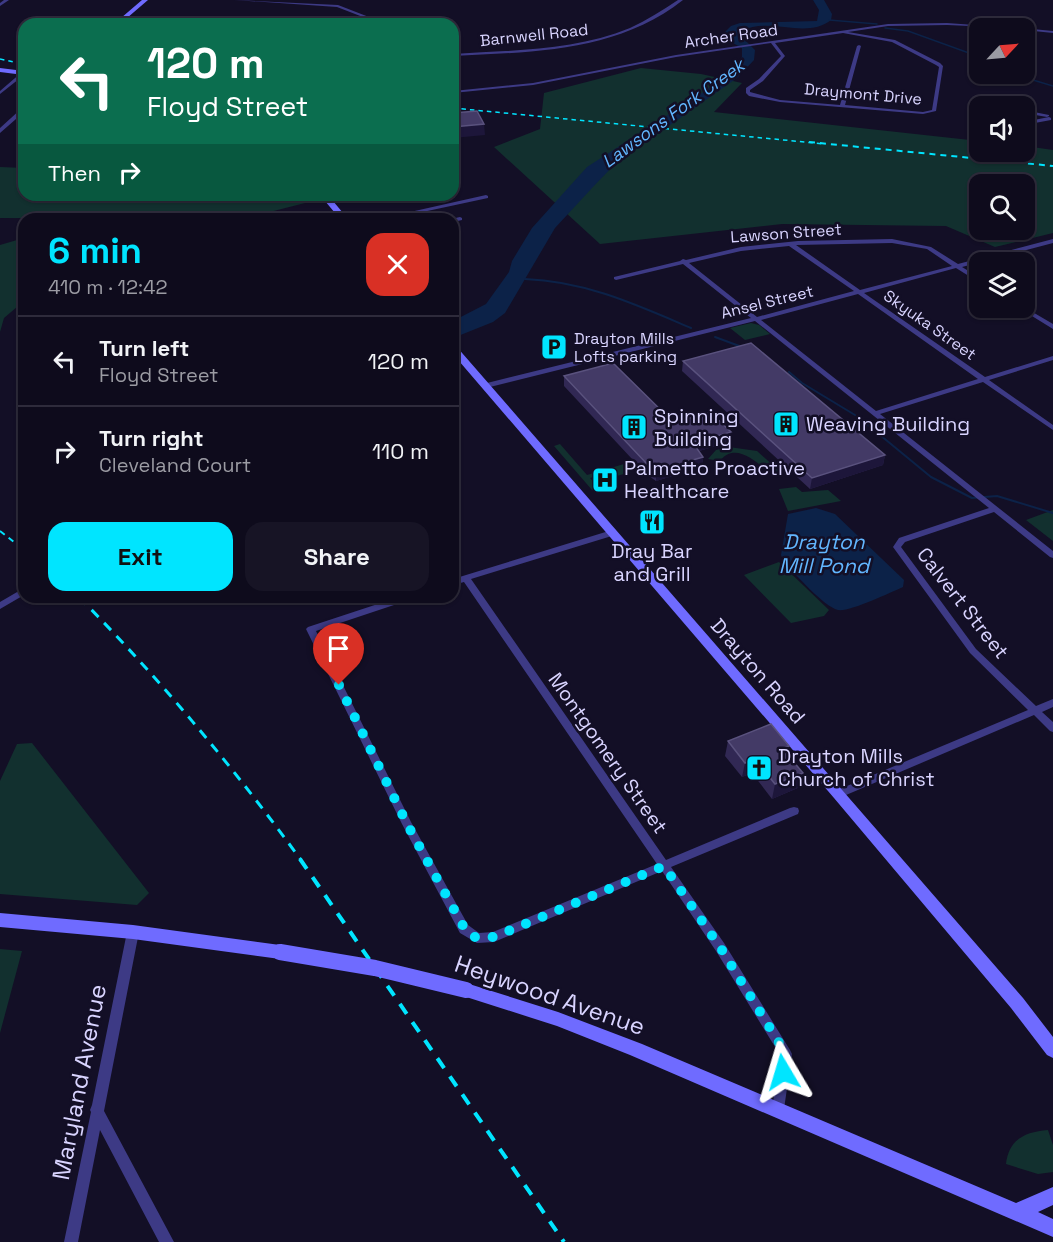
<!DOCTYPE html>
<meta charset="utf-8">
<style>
:root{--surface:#0e0b1c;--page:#171425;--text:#f1f3f6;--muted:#9b9ba3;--line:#2e2b3b;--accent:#00e5ff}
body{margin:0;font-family:"Space Grotesk",sans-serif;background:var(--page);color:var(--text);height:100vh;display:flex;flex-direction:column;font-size:22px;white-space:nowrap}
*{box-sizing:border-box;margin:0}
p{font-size:20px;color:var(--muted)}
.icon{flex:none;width:33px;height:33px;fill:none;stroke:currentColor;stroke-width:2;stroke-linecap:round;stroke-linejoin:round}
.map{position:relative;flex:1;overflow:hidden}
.panel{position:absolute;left:18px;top:213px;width:441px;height:390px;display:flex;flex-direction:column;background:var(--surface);border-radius:18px;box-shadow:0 2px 4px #0004,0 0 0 2px var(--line)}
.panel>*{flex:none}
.hud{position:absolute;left:18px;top:18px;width:441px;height:183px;border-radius:18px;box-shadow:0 2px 4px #0004,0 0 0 2px var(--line);background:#0b6e4f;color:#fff;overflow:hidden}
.needle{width:39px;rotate:64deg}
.controls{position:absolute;left:969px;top:18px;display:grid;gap:12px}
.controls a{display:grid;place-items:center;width:66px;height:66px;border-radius:12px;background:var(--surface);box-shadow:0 2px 4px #0004,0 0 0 2px var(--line);font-size:30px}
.pin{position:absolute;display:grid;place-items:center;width:51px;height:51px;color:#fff;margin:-62px -26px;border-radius:50% 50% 50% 0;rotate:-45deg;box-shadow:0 0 6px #0007}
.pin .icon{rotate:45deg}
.me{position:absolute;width:66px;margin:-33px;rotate:353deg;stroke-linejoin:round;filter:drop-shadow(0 0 4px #0008)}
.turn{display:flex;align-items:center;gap:21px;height:126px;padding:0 30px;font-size:27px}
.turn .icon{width:78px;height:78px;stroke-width:2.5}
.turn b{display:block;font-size:42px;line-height:51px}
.then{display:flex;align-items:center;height:57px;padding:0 30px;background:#0003;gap:12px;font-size:22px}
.round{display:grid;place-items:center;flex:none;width:63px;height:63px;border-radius:18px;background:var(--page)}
.overview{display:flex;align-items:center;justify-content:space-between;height:102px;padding:0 30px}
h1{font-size:36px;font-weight:700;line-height:45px;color:var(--accent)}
.button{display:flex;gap:12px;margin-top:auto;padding:12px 30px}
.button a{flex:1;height:69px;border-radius:18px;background:var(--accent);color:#111;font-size:24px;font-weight:700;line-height:69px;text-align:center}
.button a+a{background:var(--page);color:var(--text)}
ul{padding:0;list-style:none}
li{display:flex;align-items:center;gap:18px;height:90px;padding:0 30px;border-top:2px solid var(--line)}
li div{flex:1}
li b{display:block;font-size:22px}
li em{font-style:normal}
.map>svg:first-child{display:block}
</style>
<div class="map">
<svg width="1053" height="1242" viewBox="0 0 1053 1242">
<rect width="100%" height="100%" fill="#130f26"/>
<path fill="#12302f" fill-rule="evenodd" d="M641 68 701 74 742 83 714 112 979 141 980 152H1024L1025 146 1053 150V233L995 247 946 226 782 224 600 244 494 147 540 129 544 93ZM980 184H1024V230H980Z
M0 167 24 168V195H298L305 203 242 219 0 218Z
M24 238V301L4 318 0 332V245Z
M751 323 759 325 770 334 745 340 730 328Z
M560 444 587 475 624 464 631 472 613 477 609 472 590 478 599 488 592 490 554 446Z
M729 447 757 451 782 473 771 475C760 464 735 440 720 461L708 459 716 450Z
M796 487 802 492 828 490 841 501 788 511 779 489Z
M1053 510V541L1026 520Z
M779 562 829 610 824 616 791 623 744 575Z
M32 743 149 893 137 905 0 894V781L17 744Z
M0 949 22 951 0 1033Z
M1048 1130 1053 1145V1172L1038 1174 1006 1164C1009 1139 1025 1132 1048 1130Z"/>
<path fill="#0c2248" d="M813 0H824L832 14 831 20C806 40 769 16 742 31L743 38 755 50 754 60 737 78 616 163 592 188 555 228 505 313 493 322 453 338V321L486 304 509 272 512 261 532 228 587 167 708 89C719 79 731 68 742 57V48L724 38 723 34 731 26 740 23 817 21 819 10Z
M816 508 835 514 904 580 903 587C889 593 850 612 838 610 823 606 797 575 785 564L781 555 788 514Z"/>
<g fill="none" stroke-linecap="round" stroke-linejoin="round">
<path stroke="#0c2248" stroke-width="1.5" d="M829 20 877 24
M885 28 908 31 980 57
M1013 74 1053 86"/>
<path stroke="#0c2248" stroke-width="2" d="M525 279C585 281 637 305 691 328
M715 337 742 347
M789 372 802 383 855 415
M863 421 931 477 972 498 997 496 1053 513"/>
<path fill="#3d3a85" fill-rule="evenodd" d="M4 0H9L0 6V3Z
M234 0 338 5 387 24H381L337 7Z
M678 0H683C617 52 533 52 453 56V54C512 50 574 51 630 28 647 20 663 10 678 0Z
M947 23 1016 28 947 25 888 26 848 32 895 40 940 63 943 66 936 111 923 114 780 102 749 96 746 93V88L759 79 781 56 771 43 676 57 533 85 453 93V91L533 83 676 55 888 24ZM843 33 892 42 936 65 939 67 932 110 923 112 845 105 861 46 859 45 857 46 840 105 780 100 750 92V90L763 81 785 56 775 43Z
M1022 28 1053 31V33L1024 30V28Z
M22 72H24V75L0 94V91Z
M22 108H24V112L0 133V128Z
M1024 110 1049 115V116L1047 117 1024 113Z
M1049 117 1051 118V120L1024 125V122Z
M486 195 488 196V198L390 219H379Z
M460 217 462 218V220L453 222V219H451Z
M892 239 931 247 958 264 1053 239V243L962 267 980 278V283L956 268 864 293 985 377 1053 356V360L989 380 1053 425V430L983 382 880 414 1053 551V558L1050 557 994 512 905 542 901 547 976 649 1036 706 1053 699V707L1042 712 1053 722V732L1050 731 1034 715 839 798 835 797 834 794 835 791 1028 710 970 653 893 547 899 538 989 508 755 321 486 388 482 386 483 384 751 318 683 264 616 280 614 279V277L680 261 683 259 686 260 741 247 798 241ZM892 243 927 249 952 266 860 290 796 245ZM789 246 854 291 757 317 689 263 741 251ZM858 294 978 379 876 411 761 320Z
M1024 307 1053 324V329L1019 308Z
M612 530 616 533 615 535 471 579 666 860 790 808 794 807 798 808 799 811 798 814 671 867 724 943 790 1050 792 1054 784 1109 783 1113 778 1115 773 1113 772 1109 780 1055 716 951 662 871 494 942 477 943 460 933 402 824 306 629 308 627 399 597H413L412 599 316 631 411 822 468 925 479 933 493 932 657 864 464 582 453 585V579Z
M24 588V595L0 609V602Z
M133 927 137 928 139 932 104 1111 174 1242H159L100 1130 78 1242H64L91 1112 90 1110 92 1105 127 932 129 928Z"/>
<path fill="#6f6bff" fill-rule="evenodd" d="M142 0H148L120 24H114Z
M0 68 24 71V75L0 72Z
M320 195H328L348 219H340Z
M453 345 456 346 1023 998 1053 1037V1058L1047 1055 1011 1008 834 798 453 354Z
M0 913 133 925 280 945 285 947 288 952 285 957 280 959 133 939 0 927Z
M466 983 558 1012 642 1044 1016 1203 1053 1187V1205L1038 1212 1053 1219V1237L630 1055 557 1026 460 995 458 990 460 985Z"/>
<path stroke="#00e5ff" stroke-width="1.5" stroke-dasharray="4.5 4" stroke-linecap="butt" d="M0 59 24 64
M453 108 825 144"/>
<path stroke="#00e5ff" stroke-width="2" stroke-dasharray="6 5" stroke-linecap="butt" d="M809 142 1053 166
M0 531 24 550"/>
<path stroke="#00e5ff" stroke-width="3" stroke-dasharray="10 8" stroke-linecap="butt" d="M79 597C160 679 233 767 301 860"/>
<path stroke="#00e5ff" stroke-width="4" stroke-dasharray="12 10" stroke-linecap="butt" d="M300 859 564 1242"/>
<path stroke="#6f6bff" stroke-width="16" d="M280 952 375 968 466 990"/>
</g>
<path fill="#312854" d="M683 361 885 455 883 465 810 489 682 371Z
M564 376 674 423 730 442 699 451 703 457 702 467 656 481 646 474 564 386Z
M728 741 789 746 787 754 803 773 800 787 772 799 752 773 742 777 725 756Z"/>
<path fill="#1d163a" d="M484 124 485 135 453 138V127Z
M731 432 730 442 692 453 693 443Z
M885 455 883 465 810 489 812 478Z
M703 457 702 467 656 481V471Z
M789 746 786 760 782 748Z
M755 759 752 773 742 777 745 763Z
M803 773 800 787 772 799 775 784Z"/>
<path fill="#433a66" stroke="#5a527e" stroke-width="1.5" d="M477 111 484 124 453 127V113Z
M751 343 885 455 812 478 683 361Z
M613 363 674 423 710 412 731 432 693 443 703 457 656 471 647 464 564 376Z
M771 724 789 746 782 748 803 773 775 784 755 759 745 763 728 741Z"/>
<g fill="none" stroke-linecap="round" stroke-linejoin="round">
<path stroke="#00e5ff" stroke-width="10" stroke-dasharray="0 18" d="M339 685 407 824 467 933 477 938 494 937 664 866 720 947 786 1054 783 1072"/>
</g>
<defs>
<symbol id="parking-square" viewBox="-11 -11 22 22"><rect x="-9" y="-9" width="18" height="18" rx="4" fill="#00e5ff" stroke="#130f26"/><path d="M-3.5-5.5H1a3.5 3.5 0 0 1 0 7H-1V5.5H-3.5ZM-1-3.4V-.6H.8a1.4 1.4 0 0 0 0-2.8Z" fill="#111"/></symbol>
<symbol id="building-square" viewBox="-11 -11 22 22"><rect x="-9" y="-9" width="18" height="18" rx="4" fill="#00e5ff" stroke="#130f26"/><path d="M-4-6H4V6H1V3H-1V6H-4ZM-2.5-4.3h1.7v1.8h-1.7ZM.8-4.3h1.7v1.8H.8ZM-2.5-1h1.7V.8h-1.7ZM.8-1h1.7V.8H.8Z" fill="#111"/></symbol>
<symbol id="hospital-square" viewBox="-11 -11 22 22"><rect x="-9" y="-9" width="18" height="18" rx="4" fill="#00e5ff" stroke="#130f26"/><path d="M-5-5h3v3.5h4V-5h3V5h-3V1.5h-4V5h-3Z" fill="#111"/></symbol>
<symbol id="restaurant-square" viewBox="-11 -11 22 22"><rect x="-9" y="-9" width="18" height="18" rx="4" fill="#00e5ff" stroke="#130f26"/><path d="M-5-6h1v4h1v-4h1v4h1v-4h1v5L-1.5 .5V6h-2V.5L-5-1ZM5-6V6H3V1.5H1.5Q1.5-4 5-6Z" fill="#111"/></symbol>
<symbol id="church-square" viewBox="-11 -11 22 22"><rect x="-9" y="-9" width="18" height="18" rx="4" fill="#00e5ff" stroke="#130f26"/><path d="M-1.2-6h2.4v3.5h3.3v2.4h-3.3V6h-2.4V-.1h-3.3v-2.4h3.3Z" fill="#111"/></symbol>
</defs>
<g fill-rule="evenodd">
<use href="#parking-square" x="539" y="332" width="30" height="30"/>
<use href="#building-square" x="771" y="409" width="30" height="30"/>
<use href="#building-square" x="619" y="412" width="30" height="30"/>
<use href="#hospital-square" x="590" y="465" width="30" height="30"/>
<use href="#restaurant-square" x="637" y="507" width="30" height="30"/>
<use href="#church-square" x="744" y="753" width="30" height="30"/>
</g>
<g text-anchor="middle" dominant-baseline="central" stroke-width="5" stroke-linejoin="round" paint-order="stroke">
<g font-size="16" fill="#d9d4ff" stroke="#130f26">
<text transform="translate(534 35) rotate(-6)">Barnwell Road</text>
<text transform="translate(731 36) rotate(-8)">Archer Road</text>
<text transform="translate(863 94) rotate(5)">Draymont Drive</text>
<text transform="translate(786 233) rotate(-4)">Lawson Street</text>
<text transform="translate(767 302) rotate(-14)">Ansel Street</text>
<text transform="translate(930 325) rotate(35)">Skyuka Street</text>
</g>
<g font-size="16" fill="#d9d4ff" stroke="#130f26" text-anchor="start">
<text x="574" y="338">Drayton Mills<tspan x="574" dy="18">Lofts parking</tspan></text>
</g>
<g font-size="18" font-style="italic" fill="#62b6ff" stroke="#130f26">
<text transform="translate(673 113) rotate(-36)">Lawsons Fork Creek</text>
</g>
<g font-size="20" fill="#d9d4ff" stroke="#130f26" text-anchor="start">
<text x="654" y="416">Spinning<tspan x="654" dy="23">Building</tspan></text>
<text x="806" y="424">Weaving Building</text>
<text x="624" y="468">Palmetto Proactive<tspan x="624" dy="23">Healthcare</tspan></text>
<text x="652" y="551" text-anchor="middle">Dray Bar<tspan x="652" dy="23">and Grill</tspan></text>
<text x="778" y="756">Drayton Mills<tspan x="778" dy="23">Church of Christ</tspan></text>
</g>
<g font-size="20" fill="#d9d4ff" stroke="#130f26">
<text transform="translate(963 603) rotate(52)">Calvert Street</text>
<text transform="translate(758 671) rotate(49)">Drayton Road</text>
<text transform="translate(608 753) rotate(55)">Montgomery Street</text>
</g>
<g font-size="21" font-style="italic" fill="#62b6ff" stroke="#130f26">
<text x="824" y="541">Drayton<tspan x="824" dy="24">Mill Pond</tspan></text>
</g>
<g font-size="24" fill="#d9d4ff" stroke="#130f26">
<text transform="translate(550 995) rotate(19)">Heywood Avenue</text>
<text transform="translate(79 1082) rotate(-79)">Maryland Avenue</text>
</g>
</g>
</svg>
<div class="controls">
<a><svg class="needle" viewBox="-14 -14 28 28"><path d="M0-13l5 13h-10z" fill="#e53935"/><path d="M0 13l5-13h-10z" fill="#9b9ba3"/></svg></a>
<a><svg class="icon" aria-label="sound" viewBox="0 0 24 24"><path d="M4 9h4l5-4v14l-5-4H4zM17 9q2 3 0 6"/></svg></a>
<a><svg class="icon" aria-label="search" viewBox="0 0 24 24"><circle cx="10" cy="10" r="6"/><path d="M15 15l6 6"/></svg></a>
<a><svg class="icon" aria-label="layers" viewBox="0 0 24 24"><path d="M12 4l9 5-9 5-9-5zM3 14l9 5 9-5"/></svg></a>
</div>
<div class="pin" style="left:339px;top:685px;background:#d93025"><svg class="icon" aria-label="arrive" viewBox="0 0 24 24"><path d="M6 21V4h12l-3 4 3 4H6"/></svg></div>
<svg class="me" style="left:783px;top:1072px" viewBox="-20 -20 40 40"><path d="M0-17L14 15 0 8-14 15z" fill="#00e5ff" stroke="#fff" stroke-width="4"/></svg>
<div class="hud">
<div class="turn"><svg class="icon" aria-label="left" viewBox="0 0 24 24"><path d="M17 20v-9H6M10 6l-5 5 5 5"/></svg><div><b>120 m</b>Floyd Street</div></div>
<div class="then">Then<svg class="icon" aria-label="right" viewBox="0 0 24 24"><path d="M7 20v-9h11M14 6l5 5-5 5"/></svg></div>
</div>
<section class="panel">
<div class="overview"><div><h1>6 min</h1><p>410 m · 12:42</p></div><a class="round" style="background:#d93025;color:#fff"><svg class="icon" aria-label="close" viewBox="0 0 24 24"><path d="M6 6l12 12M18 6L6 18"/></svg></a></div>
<ul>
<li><svg class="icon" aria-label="left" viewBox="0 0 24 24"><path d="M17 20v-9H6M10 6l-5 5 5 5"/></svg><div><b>Turn left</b><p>Floyd Street</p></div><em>120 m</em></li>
<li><svg class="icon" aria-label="right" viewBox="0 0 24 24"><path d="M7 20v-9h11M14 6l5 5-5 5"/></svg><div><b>Turn right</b><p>Cleveland Court</p></div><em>110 m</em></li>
</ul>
<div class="button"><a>Exit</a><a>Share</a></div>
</section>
</div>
